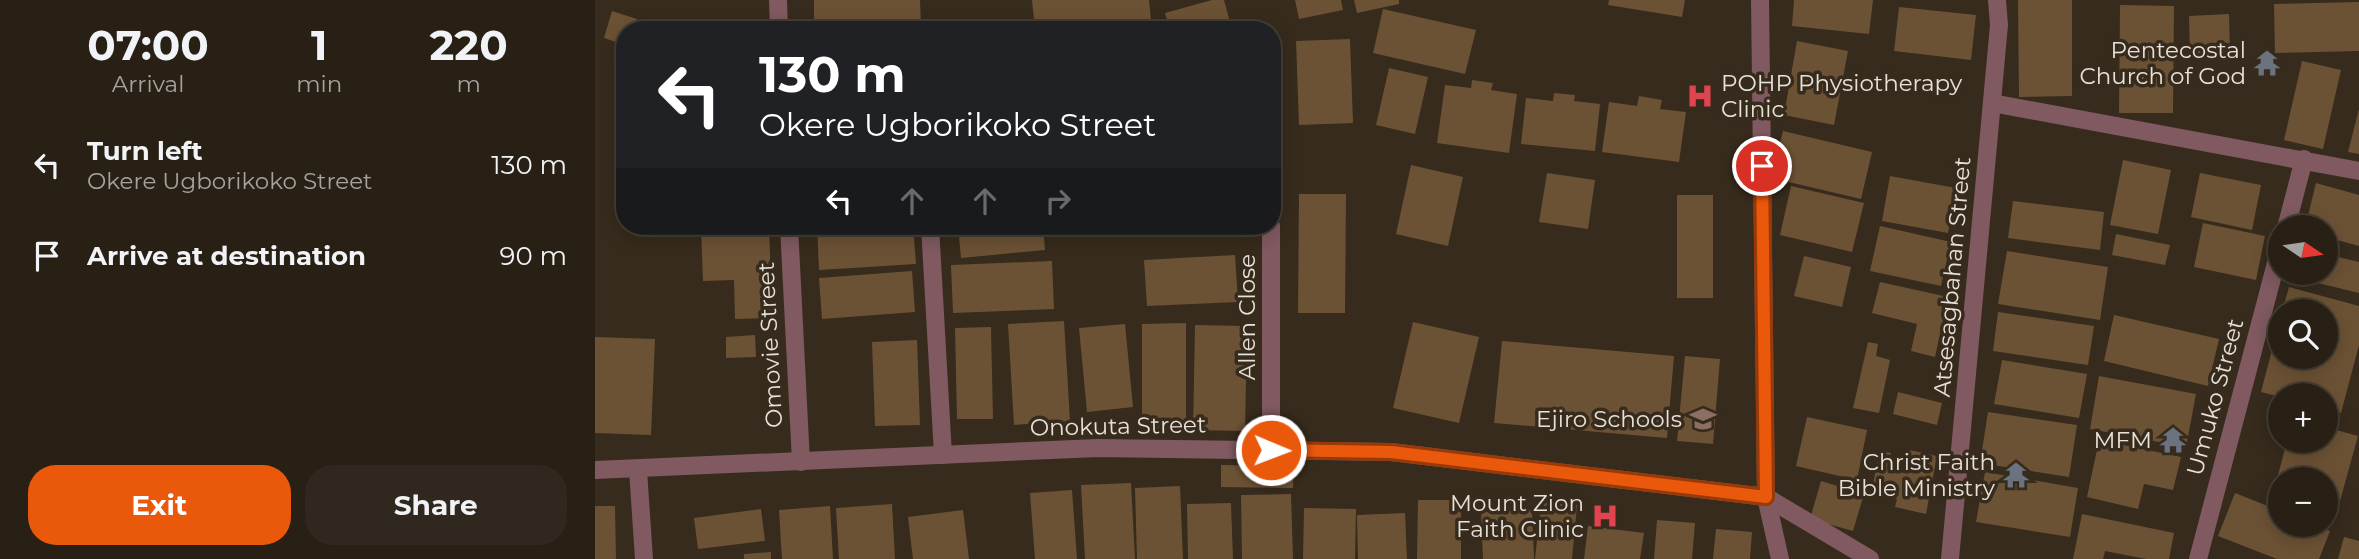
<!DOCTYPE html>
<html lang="en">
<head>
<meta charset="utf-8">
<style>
	:root { --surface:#282015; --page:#30281e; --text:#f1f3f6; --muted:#a5a3a0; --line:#443e34; --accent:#ea580c }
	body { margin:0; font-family:Montserrat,sans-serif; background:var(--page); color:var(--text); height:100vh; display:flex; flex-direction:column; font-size:26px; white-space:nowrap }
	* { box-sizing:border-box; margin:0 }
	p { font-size:23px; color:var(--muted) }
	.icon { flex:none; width:38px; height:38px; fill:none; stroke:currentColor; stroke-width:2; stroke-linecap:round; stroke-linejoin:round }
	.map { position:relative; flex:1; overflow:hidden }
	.sheet { display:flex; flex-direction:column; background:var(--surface); width:595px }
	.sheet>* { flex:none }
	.banner { position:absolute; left:21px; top:21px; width:665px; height:214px; border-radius:28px; box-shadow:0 4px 18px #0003,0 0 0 2px var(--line); background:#202124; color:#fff; overflow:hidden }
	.needle { width:46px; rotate:103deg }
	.fabs { position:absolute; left:1673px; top:215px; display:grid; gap:14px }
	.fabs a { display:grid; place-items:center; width:70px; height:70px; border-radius:50%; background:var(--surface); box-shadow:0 4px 18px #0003,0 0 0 2px var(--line); font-size:35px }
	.pin { position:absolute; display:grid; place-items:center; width:60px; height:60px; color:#fff; margin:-30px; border:4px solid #fff; border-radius:50%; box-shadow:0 2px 7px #0007 }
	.me { position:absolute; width:77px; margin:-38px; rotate:91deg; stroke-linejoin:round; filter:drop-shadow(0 0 5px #0008) }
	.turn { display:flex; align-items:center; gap:24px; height:147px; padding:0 28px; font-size:32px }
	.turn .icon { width:91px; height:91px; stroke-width:2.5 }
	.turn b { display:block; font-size:49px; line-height:60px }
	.lanes { display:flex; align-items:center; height:66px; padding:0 28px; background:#0003; justify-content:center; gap:35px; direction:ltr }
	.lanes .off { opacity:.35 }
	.eta { display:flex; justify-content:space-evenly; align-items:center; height:119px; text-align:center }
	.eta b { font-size:42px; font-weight:700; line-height:49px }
	.button { display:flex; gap:14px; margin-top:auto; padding:14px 28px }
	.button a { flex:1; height:80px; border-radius:28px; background:var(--accent); color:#fff; font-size:28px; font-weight:700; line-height:80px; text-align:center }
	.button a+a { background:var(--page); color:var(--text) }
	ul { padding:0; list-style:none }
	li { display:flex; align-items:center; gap:21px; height:91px; padding:0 28px }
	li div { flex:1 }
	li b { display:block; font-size:26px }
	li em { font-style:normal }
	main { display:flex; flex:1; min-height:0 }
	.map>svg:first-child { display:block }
	.building { fill:#6c5235 }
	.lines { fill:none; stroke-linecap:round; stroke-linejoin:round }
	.minor { stroke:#805961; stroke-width:18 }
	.tertiary { stroke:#805961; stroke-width:18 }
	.route-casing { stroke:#983908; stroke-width:18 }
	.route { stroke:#ea580c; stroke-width:12 }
	.labels { text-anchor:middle; stroke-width:7; stroke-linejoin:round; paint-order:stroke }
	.poi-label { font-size:23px; fill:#e8e1d7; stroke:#362b1c; text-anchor:end }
	.street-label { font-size:23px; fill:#e8e1d7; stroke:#362b1c }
</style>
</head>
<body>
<main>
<section class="sheet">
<div class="eta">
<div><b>07:00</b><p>Arrival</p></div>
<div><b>1</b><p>min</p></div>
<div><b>220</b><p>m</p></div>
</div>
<ul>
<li><svg class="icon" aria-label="left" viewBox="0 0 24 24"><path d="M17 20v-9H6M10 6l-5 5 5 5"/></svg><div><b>Turn left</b><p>Okere Ugborikoko Street</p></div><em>130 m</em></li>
<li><svg class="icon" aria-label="arrive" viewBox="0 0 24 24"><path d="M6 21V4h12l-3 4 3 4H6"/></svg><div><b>Arrive at destination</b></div><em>90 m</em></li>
</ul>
<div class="button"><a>Exit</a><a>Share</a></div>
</section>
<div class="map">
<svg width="1764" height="559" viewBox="0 0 1764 559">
	<rect width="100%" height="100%" fill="#362b1c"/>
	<g class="building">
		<polygon points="219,0 325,0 326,27 219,30"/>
		<polygon points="437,0 554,0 556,20 440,30"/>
		<polygon points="617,0 629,0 637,30 575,30 570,13"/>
		<polygon points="700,0 746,0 748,10 704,19"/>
		<polygon points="759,0 804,0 804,4 762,13"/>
		<polygon points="1014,0 1090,0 1087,17 1013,5"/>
		<polygon points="1199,0 1278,0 1274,34 1197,26"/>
		<polygon points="1423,0 1477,0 1477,96 1424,97"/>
		<polygon points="1764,2 1764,51 1680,53 1679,4"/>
		<polygon points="1525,5 1579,6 1578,113 1524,113"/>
		<polygon points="1304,7 1381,15 1376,60 1299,51"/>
		<polygon points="788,9 881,30 870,74 778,53"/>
		<polygon points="17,11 42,19 38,30 30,30 30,45 9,38"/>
		<polygon points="1634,14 1635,53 1595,54 1594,16"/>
		<rect x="342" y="19" width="92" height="11"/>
		<polygon points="567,21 569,30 537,30 537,29"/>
		<polygon points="131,25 132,30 89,30 89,28"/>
		<polygon points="755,39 758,123 704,125 701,41"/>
		<polygon points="1202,41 1253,51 1239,125 1189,115"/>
		<polygon points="1707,61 1746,70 1728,149 1689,140"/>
		<polygon points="794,68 833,77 820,134 781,125"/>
		<polygon points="877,80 898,83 896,90 922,94 914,153 842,143 850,85 876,88"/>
		<polygon points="959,93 980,95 979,101 1005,104 1000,151 926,144 931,98 958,101"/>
		<polygon points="1044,96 1067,100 1065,109 1091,112 1084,162 1007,152 1014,102 1042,106"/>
		<polygon points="1764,109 1764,154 1753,152"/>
		<polygon points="1188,131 1277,152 1266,199 1177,178"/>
		<polygon points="1528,160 1576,170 1563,234 1515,225"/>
		<polygon points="816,165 868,177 853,246 801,234"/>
		<polygon points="952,173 1000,180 993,229 944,222"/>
		<polygon points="1605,173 1666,185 1657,230 1596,217"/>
		<polygon points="1295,176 1361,188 1353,233 1287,221"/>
		<polygon points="1721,183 1764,195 1764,246 1731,237 1731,228 1710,228"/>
		<polygon points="1196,186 1269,203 1257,252 1185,235"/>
		<polygon points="704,194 751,194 750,313 703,313"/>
		<rect x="1082" y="195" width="36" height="103"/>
		<polygon points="1418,201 1509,212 1505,250 1413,238"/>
		<polygon points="1608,223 1670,236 1661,280 1599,267"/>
		<polygon points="174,226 177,318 140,319 139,280 108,281 106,227"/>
		<polygon points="222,226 318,226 321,264 224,270"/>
		<polygon points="363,226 448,226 450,250 366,258"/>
		<polygon points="1285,226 1356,242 1346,286 1275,271"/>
		<polygon points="1521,234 1575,245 1570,265 1517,255"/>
		<polygon points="1412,251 1513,267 1505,320 1403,304"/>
		<polygon points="1731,254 1764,262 1764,293 1690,275 1731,273"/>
		<polygon points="640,255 643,302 552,306 549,260"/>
		<polygon points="1209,256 1256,267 1247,307 1199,296"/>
		<polygon points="457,261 459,309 358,313 356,265"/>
		<polygon points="317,271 320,312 227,319 224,278"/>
		<polygon points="1285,282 1353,297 1340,357 1316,351 1322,324 1277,313"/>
		<polygon points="1694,287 1764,306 1764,345 1746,413 1731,409 1731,396 1685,397 1666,392 1684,323 1685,357 1731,357 1731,312 1687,312"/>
		<polygon points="1403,312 1499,326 1493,365 1398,351"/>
		<polygon points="1519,315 1624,339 1613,386 1509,361"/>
		<polygon points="469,321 475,421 419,425 413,324"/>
		<polygon points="818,322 884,337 864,423 798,408"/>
		<polygon points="591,323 591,429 547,429 547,324"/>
		<polygon points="530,324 538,407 492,412 484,328"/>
		<polygon points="600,325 652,326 650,431 598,430"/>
		<polygon points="396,327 398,419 362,419 360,328"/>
		<polygon points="160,335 161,357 131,358 131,337"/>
		<polygon points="0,337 60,339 56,435 0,433"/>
		<polygon points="322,340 325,425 280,426 277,342"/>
		<polygon points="907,341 1079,356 1072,438 899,423"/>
		<polygon points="1273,342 1283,344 1281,356 1295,360 1284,413 1258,408"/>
		<polygon points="1090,356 1125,359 1118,444 1082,441"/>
		<polygon points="1407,360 1492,374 1484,418 1399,404"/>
		<polygon points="1504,376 1601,394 1591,447 1495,429"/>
		<polygon points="1303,392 1347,403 1342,425 1298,414"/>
		<polygon points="1393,412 1482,425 1474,477 1385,463"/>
		<polygon points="1212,417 1272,430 1262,480 1201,466"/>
		<polygon points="1731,427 1763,436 1740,519 1731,517 1731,480 1685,480 1685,504 1676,502 1692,441 1731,441"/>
		<polygon points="1504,440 1586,457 1578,490 1549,484 1543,509 1492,497"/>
		<polygon points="1314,450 1342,456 1331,514 1300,507 1302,499 1276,493 1285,451 1296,453 1292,469 1309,473"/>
		<polygon points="626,465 699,466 698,488 626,487"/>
		<polygon points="1390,472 1483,488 1475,537 1381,522"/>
		<polygon points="1226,481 1269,494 1258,531 1215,519"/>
		<polygon points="536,483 540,559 490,559 486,485"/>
		<polygon points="585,486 588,559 542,559 540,488"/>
		<polygon points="477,490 482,559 440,559 435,493"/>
		<polygon points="1640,493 1685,511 1685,525 1719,525 1735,531 1724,559 1682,559 1623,536"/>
		<polygon points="696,494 698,559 647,559 646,495"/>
		<polygon points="823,500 866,500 866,559 822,559"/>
		<polygon points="946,502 982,505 977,559 940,559"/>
		<polygon points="636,503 638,559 593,559 592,504"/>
		<polygon points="297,504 300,559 244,559 241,508"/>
		<polygon points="0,506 20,506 21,559 0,559"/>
		<polygon points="235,506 238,559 187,559 184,510"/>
		<polygon points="709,508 761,509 760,559 708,559"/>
		<polygon points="166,509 170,541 103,549 99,518"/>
		<polygon points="368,510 374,559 318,559 313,517"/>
		<polygon points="937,510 939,559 888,559 886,512"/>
		<polygon points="810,513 812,559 763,559 762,515"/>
		<polygon points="1487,514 1579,533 1574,559 1551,559 1510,551 1508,559 1478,559"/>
		<polygon points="1062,520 1100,523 1097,559 1059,559"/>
		<polygon points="993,526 1049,533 1045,559 989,559"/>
		<polygon points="1121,529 1157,532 1155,559 1118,559"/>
		<polygon points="1749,537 1764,541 1764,559 1743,559"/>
		<polygon points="176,552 176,559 149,559 149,554"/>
	</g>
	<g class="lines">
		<g class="minor">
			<polyline points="183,0 184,30"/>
			<polyline points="1397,103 1764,171"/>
			<polyline points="194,226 206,462"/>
			<polyline points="335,226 348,455"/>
			<polyline points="1691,228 1709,159"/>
			<polyline points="676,450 676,226"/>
			<polyline points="0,470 503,448 796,452 1171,497 1275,559"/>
			<polyline points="43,470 49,559"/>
			<polyline points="1355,559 1404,25 1402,0"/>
			<polyline points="1603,559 1685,248"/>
		</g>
		<polyline class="tertiary" points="1165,0 1171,497 1185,559"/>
	</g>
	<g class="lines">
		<g class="route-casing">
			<polyline id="route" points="676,450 796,452 1171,497 1167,166"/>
		</g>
		<use href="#route" class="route"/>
	</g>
	<defs>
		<g id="temple-bare" transform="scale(2.1)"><path d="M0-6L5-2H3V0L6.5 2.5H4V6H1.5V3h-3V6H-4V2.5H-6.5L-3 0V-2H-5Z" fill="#6b7280" stroke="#362b1c" stroke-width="2.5" paint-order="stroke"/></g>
		<g id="hospital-bare" transform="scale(2.1)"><path d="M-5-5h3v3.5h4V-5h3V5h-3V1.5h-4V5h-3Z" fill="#e0444e" stroke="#362b1c" stroke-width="2.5" paint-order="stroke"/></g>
		<g id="school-bare" transform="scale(2.1)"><path d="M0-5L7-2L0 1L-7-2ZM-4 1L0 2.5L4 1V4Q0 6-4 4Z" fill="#8d6e63" stroke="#362b1c" stroke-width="2.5" paint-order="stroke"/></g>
	</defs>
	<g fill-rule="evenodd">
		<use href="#temple-bare" x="1672" y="63"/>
		<use href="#hospital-bare" x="1105" y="96"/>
		<use href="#school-bare" x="1108" y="419"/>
		<use href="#temple-bare" x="1578" y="440"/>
		<use href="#temple-bare" x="1421" y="475"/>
		<use href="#hospital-bare" x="1010" y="516"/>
	</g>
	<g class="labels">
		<g class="poi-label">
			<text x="1651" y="58">Pentecostal<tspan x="1651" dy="26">Church of God</tspan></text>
			<text x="1126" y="91" text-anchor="start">POHP Physiotherapy<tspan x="1126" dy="26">Clinic</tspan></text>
			<text x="1087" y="427">Ejiro Schools</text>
			<text x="1557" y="448">MFM</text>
			<text x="1400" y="470">Christ Faith<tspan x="1400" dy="26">Bible Ministry</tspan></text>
			<text x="989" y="511">Mount Zion<tspan x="989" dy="26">Faith Clinic</tspan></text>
		</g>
		<g class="street-label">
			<text transform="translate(1357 277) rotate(-85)" y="8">Atsesagbahan Street</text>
			<text transform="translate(652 317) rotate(-90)" y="8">Allen Close</text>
			<text transform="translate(175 345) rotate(-93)" y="8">Omovie Street</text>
			<text transform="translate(1620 397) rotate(-75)" y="8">Umuko Street</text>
			<text transform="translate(523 426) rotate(-1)" y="8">Onokuta Street</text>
		</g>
	</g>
</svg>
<div class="fabs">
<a><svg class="needle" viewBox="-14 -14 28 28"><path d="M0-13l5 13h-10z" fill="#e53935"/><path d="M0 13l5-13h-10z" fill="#a5a3a0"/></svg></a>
<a><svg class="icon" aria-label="search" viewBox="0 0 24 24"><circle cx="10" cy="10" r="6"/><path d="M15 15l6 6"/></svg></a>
<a>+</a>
<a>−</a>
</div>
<div class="pin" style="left:1167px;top:166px;background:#d93025"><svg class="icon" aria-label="arrive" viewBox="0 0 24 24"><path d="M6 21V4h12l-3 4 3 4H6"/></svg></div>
<svg class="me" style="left:676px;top:450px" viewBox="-20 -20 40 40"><circle r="17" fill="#ea580c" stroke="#fff" stroke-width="3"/><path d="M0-11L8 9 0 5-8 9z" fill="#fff"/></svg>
<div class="banner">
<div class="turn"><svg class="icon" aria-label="left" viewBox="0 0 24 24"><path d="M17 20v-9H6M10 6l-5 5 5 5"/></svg><div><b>130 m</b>Okere Ugborikoko Street</div></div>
<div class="lanes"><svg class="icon" aria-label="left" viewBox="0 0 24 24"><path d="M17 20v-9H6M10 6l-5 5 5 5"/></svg><svg class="icon off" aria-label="ahead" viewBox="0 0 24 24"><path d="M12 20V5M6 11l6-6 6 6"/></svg><svg class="icon off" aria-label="ahead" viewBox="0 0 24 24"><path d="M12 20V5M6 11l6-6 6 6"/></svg><svg class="icon off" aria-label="right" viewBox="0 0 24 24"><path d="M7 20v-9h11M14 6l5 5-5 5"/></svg></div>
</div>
</div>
</main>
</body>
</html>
